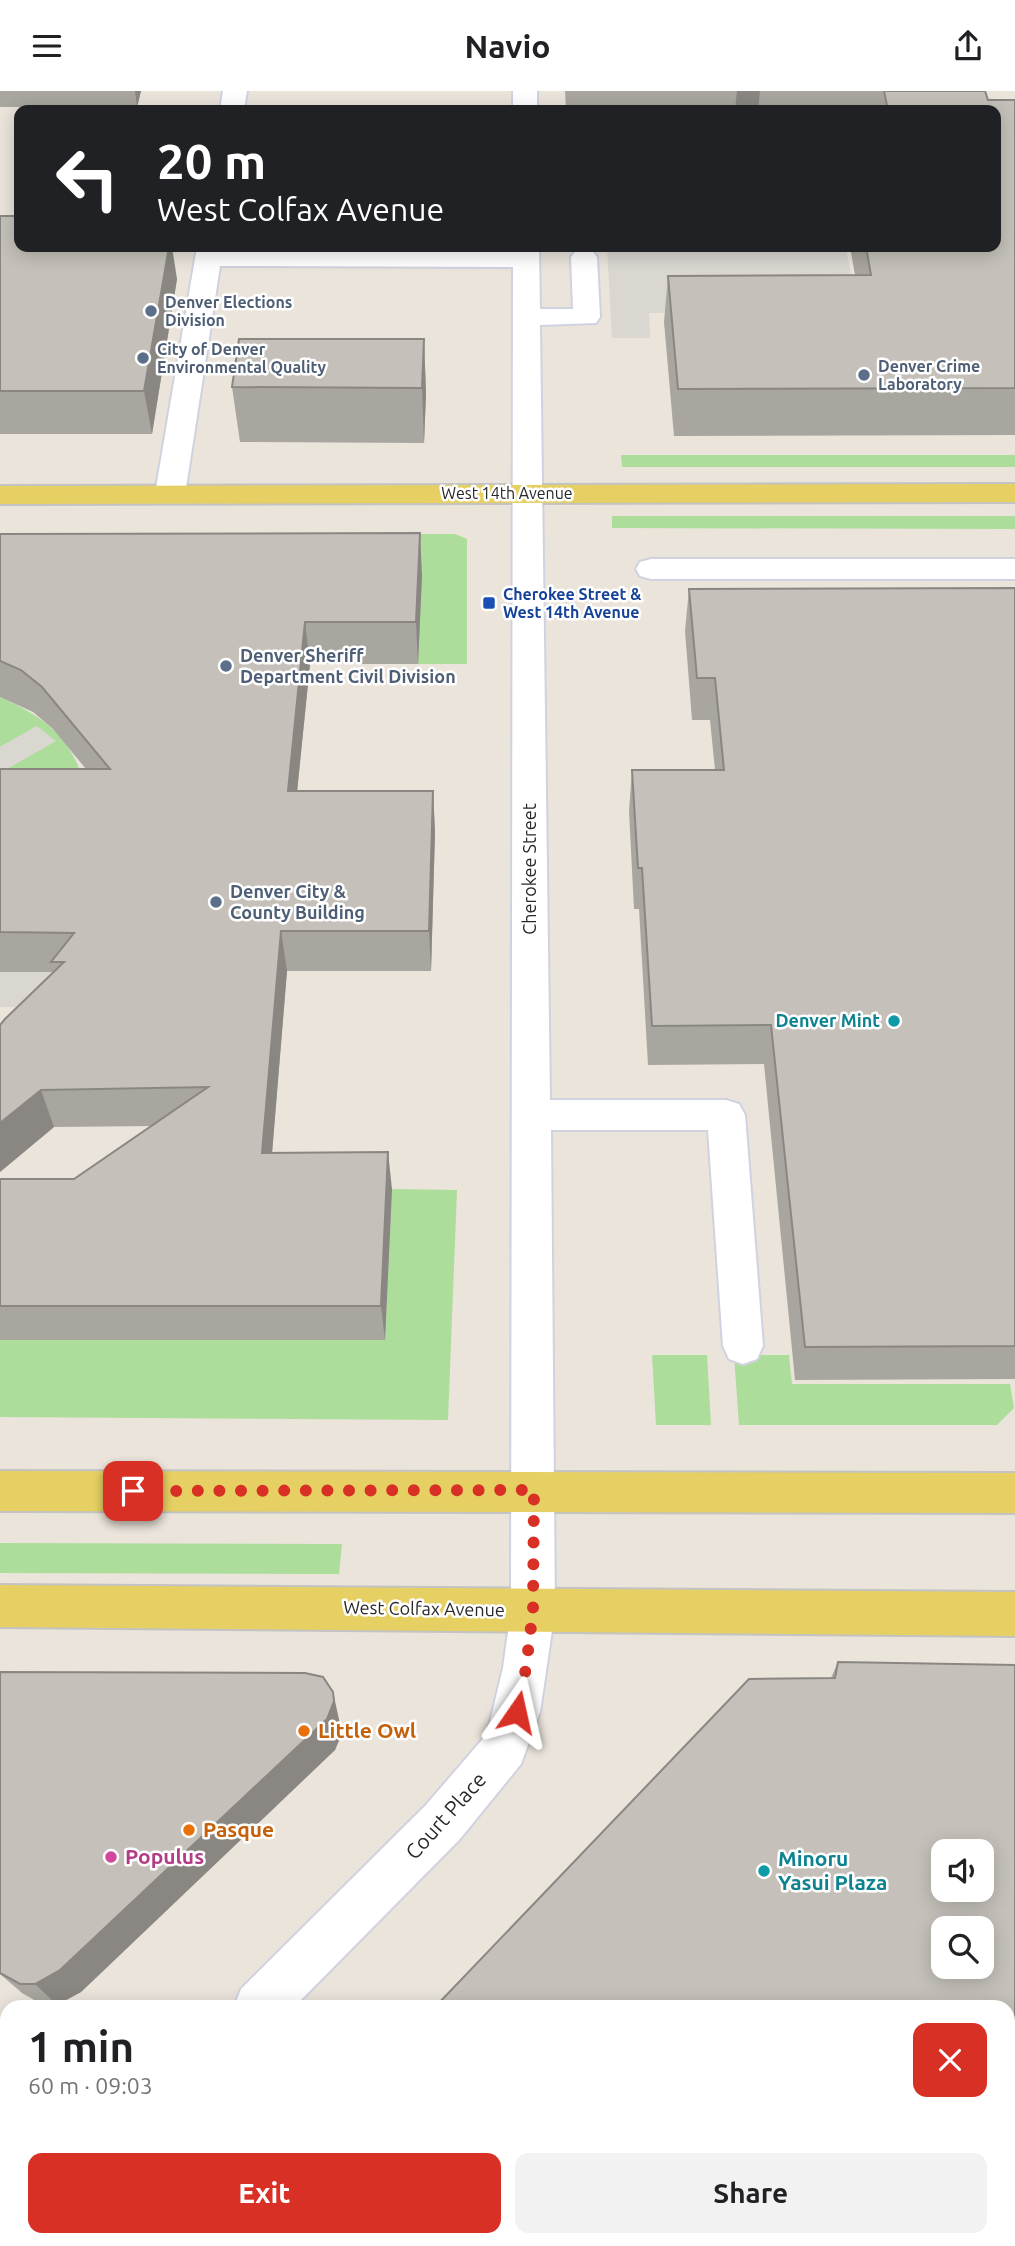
<!DOCTYPE html>
<html lang="en">
<head>
<meta charset="utf-8">
<style>
	:root { --surface:#fff; --page:#f2f2f2; --text:#202124; --muted:#757577; --accent:#d93025 }
	body { margin:0; font-family:Ubuntu,sans-serif; background:var(--page); color:var(--text); height:100vh; display:flex; flex-direction:column; font-size:26px; white-space:nowrap }
	* { box-sizing:border-box; margin:0 }
	p { font-size:23px; color:var(--muted) }
	.icon { flex:none; width:38px; height:38px; fill:none; stroke:currentColor; stroke-width:2; stroke-linecap:round; stroke-linejoin:round }
	.map { position:relative; flex:1; overflow:hidden }
	.panel { position:absolute; left:0px; top:1909px; width:1015px; height:247px; display:flex; flex-direction:column; background:var(--surface); border-radius:21px 21px 0 0; box-shadow:0 4px 18px #0003 }
	.panel>* { flex:none }
	.guide { position:absolute; left:14px; top:14px; width:987px; height:147px; border-radius:14px; box-shadow:0 4px 18px #0003; background:#202124; color:#fff; overflow:hidden }
	.controls { position:absolute; left:931px; top:1748px; display:grid; gap:14px }
	.controls a { display:grid; place-items:center; width:63px; height:63px; border-radius:14px; background:var(--surface); box-shadow:0 4px 18px #0003; font-size:35px }
	.pin { position:absolute; display:grid; place-items:center; width:60px; height:60px; color:#fff; margin:-30px; border-radius:14px; box-shadow:0 4px 10px #0006 }
	.me { position:absolute; width:77px; margin:-38px; rotate:11deg; stroke-linejoin:round; filter:drop-shadow(0 0 5px #0008) }
	.turn { display:flex; align-items:center; gap:24px; height:147px; padding:0 28px; font-size:32px }
	.turn .icon { width:91px; height:91px; stroke-width:2.5 }
	.turn b { display:block; font-size:49px; line-height:60px }
	.round { display:grid; place-items:center; flex:none; width:74px; height:74px; border-radius:14px; background:var(--page) }
	.headline { display:flex; align-items:center; justify-content:space-between; height:119px; padding:0 28px }
	h1 { font-size:42px; font-weight:700; line-height:52px }
	.button { display:flex; gap:14px; margin-top:auto; padding:14px 28px }
	.button a { flex:1; height:80px; border-radius:14px; background:var(--accent); color:#fff; font-size:28px; font-weight:700; line-height:80px; text-align:center }
	.button a+a { background:var(--page); color:var(--text) }
	header { display:flex; justify-content:space-between; align-items:center; height:91px; padding:0 28px; background:var(--surface); font-size:32px; font-weight:700 }
	.map>svg:first-child { display:block }
	.green { fill:#addd9a }
	.plaza { fill:#dad7d1 }
	.lines { fill:none; stroke-linecap:round; stroke-linejoin:round }
	.minor-casing { stroke:#d0d2e0; stroke-width:4 }
	.major-casing { stroke:#c3c3c3; stroke-width:4 }
	.minor { fill:#fff; fill-rule:evenodd }
	.major { fill:#e6d063; fill-rule:evenodd }
	.wall { fill:#a9a6a0 }
	.shaded-wall { fill:#8a8782 }
	.building { fill:#c5c1ba; stroke:#8a8782; stroke-width:2; fill-rule:evenodd }
	.route { stroke:#d93025; stroke-width:12; stroke-dasharray:0 21.6 }
	.service-dot { fill:#5c6f8a; stroke:#fff; stroke-width:2.5 }
	.transit-dot { fill:#1a4fb4; stroke:#fff; stroke-width:2.5 }
	.culture-dot { fill:#0f9aa8; stroke:#fff; stroke-width:2.5 }
	.food-dot { fill:#e8710a; stroke:#fff; stroke-width:2.5 }
	.hotel-dot { fill:#d1479c; stroke:#fff; stroke-width:2.5 }
	.labels { text-anchor:middle; stroke-width:5; stroke-linejoin:round; paint-order:stroke }
	.far-service-label { font-size:16px; font-weight:bold; fill:#4e5e75; stroke:#fff; text-anchor:start }
	.far-street-label { font-size:16px; fill:#282828; stroke:#fff }
	.far-transit-label { font-size:16px; font-weight:bold; fill:#164399; stroke:#fff; text-anchor:start }
	.service-label { font-size:18px; font-weight:bold; fill:#4e5e75; stroke:#fff; text-anchor:start }
	.street-label { font-size:18px; fill:#282828; stroke:#fff }
	.culture-label { font-size:18px; font-weight:bold; fill:#0d838f; stroke:#fff; text-anchor:end }
	.near-food-label { font-size:21px; font-weight:bold; fill:#c56008; stroke:#fff; text-anchor:start }
	.near-street-label { font-size:21px; fill:#282828; stroke:#fff }
	.near-hotel-label { font-size:21px; font-weight:bold; fill:#b23c85; stroke:#fff; text-anchor:start }
	.near-culture-label { font-size:21px; font-weight:bold; fill:#0d838f; stroke:#fff; text-anchor:start }
</style>
</head>
<body>
<header><svg class="icon" aria-label="menu" viewBox="0 0 24 24"><path d="M4 6h16M4 12h16M4 18h16"/></svg>Navio<svg class="icon" aria-label="share" viewBox="0 0 24 24"><path d="M12 15V3M7 8l5-5 5 5M5 13v7h14v-7"/></svg></header>
<div class="map">
<svg width="1015" height="2155" viewBox="0 0 1015 2155">
	<rect width="100%" height="100%" fill="#eae4db"/>
	<g class="green">
		<polygon points="621,364 1015,364 1015,376 622,376"/>
		<polygon points="612,425 1015,425 1015,438 612,437"/>
		<polygon points="193,443 455,443 467,448 467,573 418,573"/>
		<path d="M 0,606 C 58,633 75,652 91,715 L 0,682 L 37,635 L 0,656 Z"/>
		<polygon points="392,1098 457,1099 448,1329 0,1326 0,1249 385,1249"/>
		<polygon points="652,1264 707,1264 711,1334 656,1334"/>
		<polygon points="734,1264 789,1264 792,1293 1010,1293 1014,1317 997,1334 739,1334"/>
		<polygon points="0,1452 342,1453 339,1483 0,1482"/>
	</g>
	<g class="plaza">
		<polygon points="607,156 846,156 858,221 649,222 650,247 612,247"/>
		<polygon points="37,635 56,650 0,682 0,656"/>
		<polygon points="0,707 65,881 53,916 0,916"/>
	</g>
	<g class="lines">
		<g class="minor-casing">
			<g id="minor">
				<polygon points="223,0 247,0 244,19 220,19"/>
				<rect x="513" y="0" width="24" height="19"/>
				<polygon points="197,156 223,156 222,159 513,160 513,156 539,156 540,218 573,218 571,166 575,161 584,158 593,161 597,166 600,226 596,232 540,234 550,1009 726,1009 739,1013 745,1024 763,1255 757,1268 743,1273 729,1268 723,1255 708,1039 551,1039 555,1519 540,1621 521,1673 460,1748 294,1916 234,1916 241,1898 426,1714 487,1643 503,1577 511,1519 513,176 220,175 185,403 180,409 170,412 160,409 155,403"/>
				<polygon points="651,468 1015,468 1015,488 651,488 640,485 636,478 640,471"/>
				<polygon points="1015,1955 1015,2013 1008,2016 1008,1958"/>
				<polygon points="856,2149 912,2149 909,2155 853,2155"/>
			</g>
		</g>
		<g class="major-casing">
			<g id="major">
				<polygon points="1015,393 1015,411 0,413 0,395"/>
				<polygon points="0,1380 1015,1382 1015,1422 0,1420"/>
				<polygon points="0,1494 1015,1501 1015,1545 0,1536"/>
				<polygon points="0,2115 7,2118 7,2149 35,2149 38,2155 0,2155"/>
			</g>
		</g>
		<use href="#minor" class="minor"/>
		<use href="#major" class="major"/>
	</g>
	<g class="wall">
		<polygon points="0,0 141,0 137,16 0,16"/>
		<polygon points="565,0 985,0 988,9 1015,9 1015,344 674,345 664,231 668,185 855,184 850,156 996,156 996,19 566,19"/>
		<polygon points="0,125 19,156 177,188 152,343 0,343"/>
		<polygon points="424,248 426,303 424,352 240,351 232,296"/>
		<polygon points="0,443 422,484 418,573 310,573 297,700 433,700 435,741 431,880 287,880 272,1062 392,1098 385,1249 0,1249 0,1088 74,1088 152,1035 54,1036 0,1081 53,881 0,881 0,678 86,678 53,638 33,621 0,606"/>
		<polygon points="1015,497 1015,1288 795,1289 764,973 648,974 639,818 634,818 629,720 632,679 715,679 710,629 692,629 685,540 689,498"/>
		<polygon points="838,1571 1015,1574 831,1587"/>
		<polygon points="0,1581 341,1634 342,1642 335,1659 81,1901 57,1914 43,1914 22,1902 0,1883"/>
		<polygon points="570,2149 862,2149 857,2155 575,2155"/>
		<polygon points="964,2149 1008,2149 1015,2155 970,2155"/>
	</g>
	<g class="shaded-wall">
		<polygon points="135,0 141,0 137,16"/>
		<polygon points="737,0 760,0 758,19 735,19"/>
		<polygon points="169,156 172,156 177,188 152,343 144,300"/>
		<polygon points="424,248 426,303 424,352 422,297"/>
		<polygon points="420,442 422,484 418,573 416,531"/>
		<polygon points="305,531 310,573 293,741 288,700"/>
		<polygon points="433,700 435,741 431,880 429,840"/>
		<polygon points="281,840 287,880 269,1099 262,1062"/>
		<polygon points="41,999 54,1036 0,1081 0,1032"/>
		<polygon points="388,1061 392,1098 385,1249 381,1215"/>
		<polygon points="333,1601 342,1642 335,1659 81,1901 57,1914 35,1893"/>
	</g>
	<g class="building">
		<polygon points="884,0 985,0 988,9 1015,9 1015,297 678,298 668,185 871,184 866,156 996,156 996,19 888,19"/>
		<polygon points="252,16 475,17 475,19 252,19"/>
		<polygon points="0,125 19,125 19,156 169,156 144,300 0,300"/>
		<polygon points="239,248 424,248 422,297 232,296"/>
		<polygon points="420,442 416,531 305,531 288,700 433,700 429,840 281,840 262,1062 388,1061 381,1215 0,1215 0,1088 74,1088 208,996 41,999 0,1032 0,934 5,928 64,871 51,871 74,842 0,841 0,678 110,678 42,596 21,579 0,570 0,443"/>
		<polygon points="1015,497 1015,1255 805,1256 771,934 652,935 642,777 638,777 632,679 724,679 715,587 697,587 689,498"/>
		<path d="M 838,1571 L 1015,1574 L 1015,1953 L 1008,1962 L 1008,1916 L 435,1916 L 749,1588 L 835,1587 ZM 943,1760 L 982,1760 L 982,1799 L 943,1799 ZM 943,1838 L 982,1838 L 982,1876 L 943,1876 Z"/>
		<polygon points="0,1581 305,1582 323,1586 333,1601 334,1610 327,1628 60,1879 35,1893 20,1893 0,1882"/>
		<polygon points="1008,2081 1015,2088 1015,2155 999,2155 993,2149 1008,2149"/>
		<polygon points="580,2149 862,2149 857,2155 585,2155"/>
	</g>
	<g class="lines">
		<polyline class="route" points="133,1400 534,1399 533,1519 526,1577 517,1621"/>
	</g>
	<g class="service-dot">
		<circle cx="151" cy="220" r="7"/>
		<circle cx="143" cy="267" r="7"/>
		<circle cx="864" cy="284" r="7"/>
		<circle cx="226" cy="575" r="7"/>
		<circle cx="216" cy="811" r="7"/>
	</g>
	<rect class="transit-dot" x="482" y="505" width="14" height="14" rx="3.5"/>
	<g class="culture-dot">
		<circle cx="894" cy="930" r="7"/>
		<circle cx="764" cy="1780" r="7"/>
	</g>
	<g class="food-dot">
		<circle cx="304" cy="1640" r="7"/>
		<circle cx="189" cy="1739" r="7"/>
	</g>
	<circle class="hotel-dot" cx="111" cy="1766" r="7"/>
	<g class="labels">
		<g class="far-service-label">
			<text x="165" y="217">Denver Elections<tspan x="165" dy="18">Division</tspan></text>
			<text x="157" y="264">City of Denver<tspan x="157" dy="18">Environmental Quality</tspan></text>
			<text x="878" y="281">Denver Crime<tspan x="878" dy="18">Laboratory</tspan></text>
		</g>
		<g class="far-street-label">
			<text x="507" y="408">West 14th Avenue</text>
		</g>
		<g class="far-transit-label">
			<text x="503" y="509">Cherokee Street &amp;<tspan x="503" dy="18">West 14th Avenue</tspan></text>
		</g>
		<g class="service-label">
			<text x="240" y="571">Denver Sheriff<tspan x="240" dy="21">Department Civil Division</tspan></text>
			<text x="230" y="807">Denver City &amp;<tspan x="230" dy="21">County Building</tspan></text>
		</g>
		<g class="street-label">
			<text transform="translate(530 778) rotate(-90)" y="6">Cherokee Street</text>
			<text transform="translate(424 1518) rotate(1)" y="6">West Colfax Avenue</text>
		</g>
		<g class="culture-label">
			<text x="880" y="936">Denver Mint</text>
		</g>
		<g class="near-food-label">
			<text x="318" y="1647">Little Owl</text>
			<text x="203" y="1746">Pasque</text>
		</g>
		<g class="near-street-label">
			<text transform="translate(446 1725) rotate(-48)" y="7">Court Place</text>
		</g>
		<g class="near-hotel-label">
			<text x="125" y="1773">Populus</text>
		</g>
		<g class="near-culture-label">
			<text x="778" y="1775">Minoru<tspan x="778" dy="24">Yasui Plaza</tspan></text>
		</g>
	</g>
</svg>
<div class="controls">
<a><svg class="icon" aria-label="sound" viewBox="0 0 24 24"><path d="M4 9h4l5-4v14l-5-4H4zM17 9q2 3 0 6"/></svg></a>
<a><svg class="icon" aria-label="search" viewBox="0 0 24 24"><circle cx="10" cy="10" r="6"/><path d="M15 15l6 6"/></svg></a>
</div>
<div class="pin" style="left:133px;top:1400px;background:#d93025"><svg class="icon" aria-label="arrive" viewBox="0 0 24 24"><path d="M6 21V4h12l-3 4 3 4H6"/></svg></div>
<svg class="me" style="left:517px;top:1621px" viewBox="-20 -20 40 40"><path d="M0-17L14 15 0 8-14 15z" fill="#d93025" stroke="#fff" stroke-width="4"/></svg>
<div class="guide">
<div class="turn"><svg class="icon" aria-label="left" viewBox="0 0 24 24"><path d="M17 20v-9H6M10 6l-5 5 5 5"/></svg><div><b>20 m</b>West Colfax Avenue</div></div>
</div>
<section class="panel">
<div class="headline"><div><h1>1 min</h1><p>60 m · 09:03</p></div><a class="round" style="background:#d93025;color:#fff"><svg class="icon" aria-label="close" viewBox="0 0 24 24"><path d="M6 6l12 12M18 6L6 18"/></svg></a></div>
<div class="button"><a>Exit</a><a>Share</a></div>
</section>
</div>
</body>
</html>
